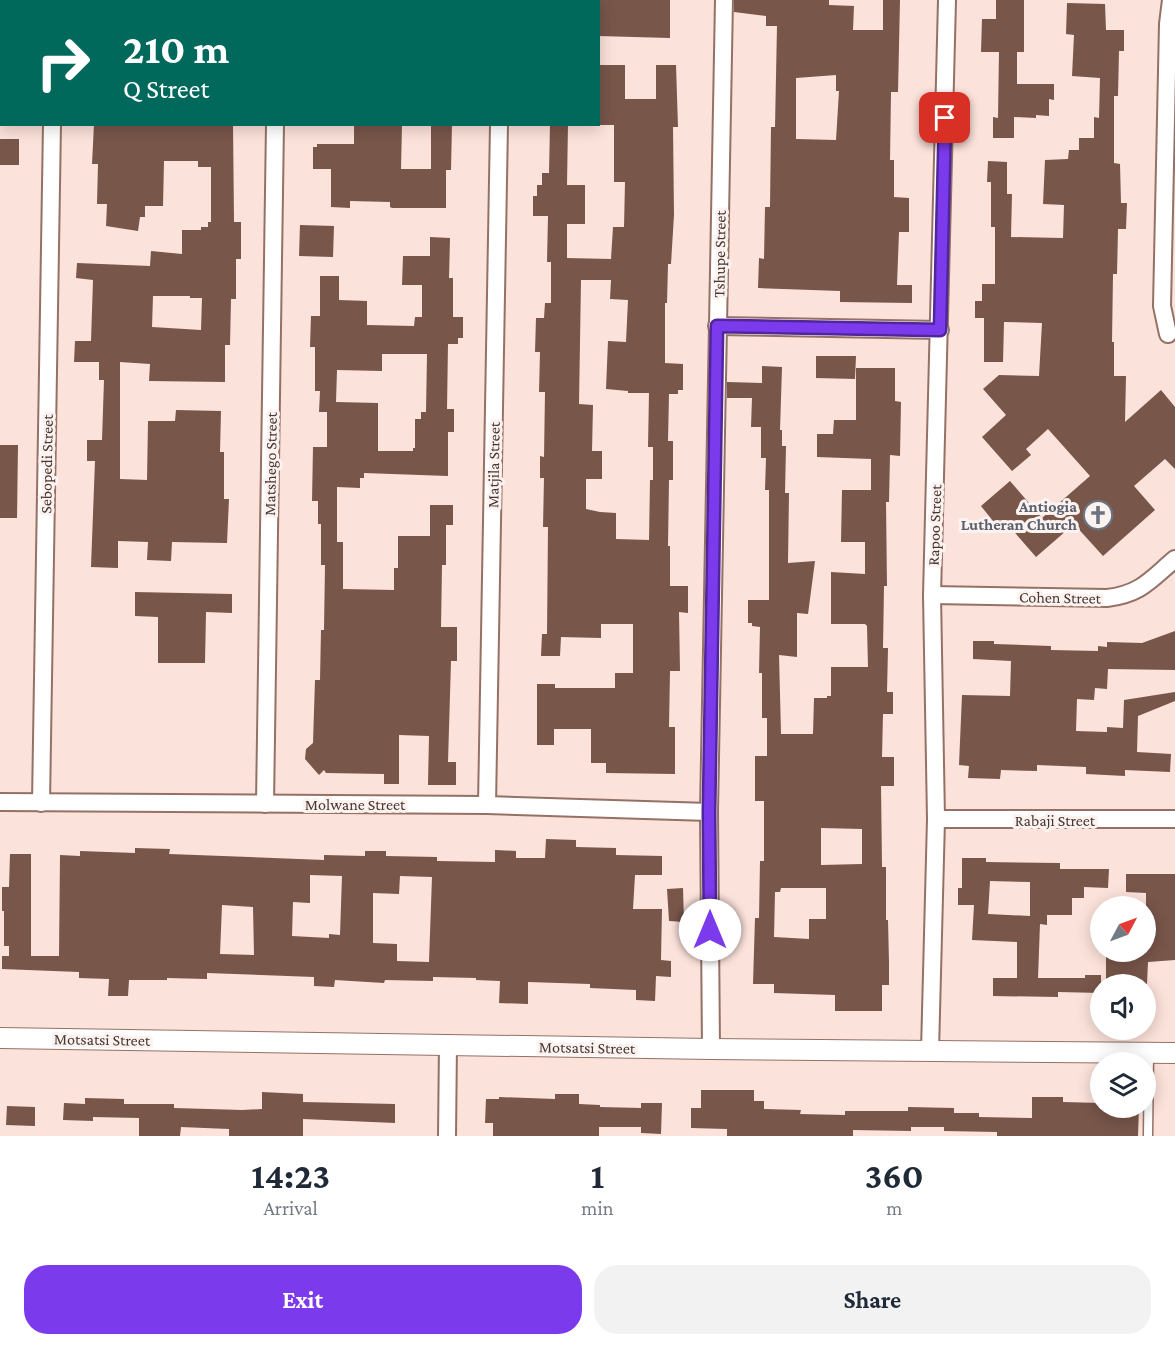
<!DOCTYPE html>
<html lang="en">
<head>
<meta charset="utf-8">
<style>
	:root { --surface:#fff; --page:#f2f2f3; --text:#1f2937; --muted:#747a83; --accent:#7c3aed }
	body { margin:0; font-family:"Crimson Pro",serif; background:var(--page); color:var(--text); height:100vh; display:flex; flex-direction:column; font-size:22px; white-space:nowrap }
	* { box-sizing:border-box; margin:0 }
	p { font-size:20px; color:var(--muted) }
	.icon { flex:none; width:33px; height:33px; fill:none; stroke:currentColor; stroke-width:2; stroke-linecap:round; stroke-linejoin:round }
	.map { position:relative; height:1136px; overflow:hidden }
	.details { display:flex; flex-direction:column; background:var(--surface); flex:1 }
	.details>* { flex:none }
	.top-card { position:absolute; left:0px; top:0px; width:600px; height:126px; box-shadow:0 3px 15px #0003; background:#00695c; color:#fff; overflow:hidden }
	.needle { width:39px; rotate:49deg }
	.buttons { position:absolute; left:1090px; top:896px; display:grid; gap:12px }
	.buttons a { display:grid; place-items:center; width:66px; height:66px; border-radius:50%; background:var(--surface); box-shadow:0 3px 15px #0003; font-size:30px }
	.pin { position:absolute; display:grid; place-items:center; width:51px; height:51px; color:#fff; margin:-26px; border-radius:12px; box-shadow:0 3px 9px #0006 }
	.me { position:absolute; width:66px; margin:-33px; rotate:0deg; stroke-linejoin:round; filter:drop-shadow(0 0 4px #0008) }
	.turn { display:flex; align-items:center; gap:21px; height:126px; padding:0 24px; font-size:27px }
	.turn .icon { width:78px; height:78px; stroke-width:2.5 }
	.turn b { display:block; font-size:42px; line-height:51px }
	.eta { display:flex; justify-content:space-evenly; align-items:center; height:102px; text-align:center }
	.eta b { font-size:36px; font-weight:700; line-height:42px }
	.cta { display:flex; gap:12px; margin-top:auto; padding:12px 24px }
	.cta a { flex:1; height:69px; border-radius:24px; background:var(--accent); color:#fff; font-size:24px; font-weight:700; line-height:69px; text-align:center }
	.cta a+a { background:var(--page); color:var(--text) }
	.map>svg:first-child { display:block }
	.building { fill:#78564a; fill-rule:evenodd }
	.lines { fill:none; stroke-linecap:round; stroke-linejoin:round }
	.service-casing { stroke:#957165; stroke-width:11 }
	.minor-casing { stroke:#957165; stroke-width:20 }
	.tertiary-casing { stroke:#957165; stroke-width:22 }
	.service { stroke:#fff; stroke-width:8 }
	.minor { stroke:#fff; stroke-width:16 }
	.tertiary { stroke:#fff; stroke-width:20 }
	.route-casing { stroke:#51269a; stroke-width:15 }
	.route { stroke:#7c3aed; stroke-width:10 }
	.labels { text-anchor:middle; stroke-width:6; stroke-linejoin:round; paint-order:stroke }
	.street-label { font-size:16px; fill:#473731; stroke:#fcf3f1 }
	.worship-label { font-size:16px; font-weight:bold; fill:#5b616d; stroke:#fcf3f1; text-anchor:end }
</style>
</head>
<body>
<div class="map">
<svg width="1175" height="1136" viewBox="0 0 1175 1136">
	<rect width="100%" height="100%" fill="#fbe2da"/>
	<g class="building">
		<polygon points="598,0 670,0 670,38 598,36"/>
		<path d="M 734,0 L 829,0 L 829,5 L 854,6 L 853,30 L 883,30 L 883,0 L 900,0 L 898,92 L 891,92 L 890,160 L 894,160 L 894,197 L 909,198 L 909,232 L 899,232 L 897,285 L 912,285 L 912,303 L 840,302 L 840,291 L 758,288 L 759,258 L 764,259 L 765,207 L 770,207 L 771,127 L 775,127 L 777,26 L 766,26 L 766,16 L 734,12 ZM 836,75 L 836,91 L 839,91 L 836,140 L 796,139 L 796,78 Z"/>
		<polygon points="996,0 1024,0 1024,52 1017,52 1017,84 1054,84 1054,100 1049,99 1049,116 1036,115 1036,118 1014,117 1014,138 993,138 993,117 998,118 999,52 981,52 982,19 996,19"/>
		<polygon points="1067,3 1105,4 1106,30 1124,30 1124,51 1119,51 1118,96 1114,96 1114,163 1120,164 1121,203 1127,203 1126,229 1118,229 1117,274 1113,274 1112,342 1114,342 1114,376 1126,376 1125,422 1161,390 1175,407 1175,469 1165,459 1134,486 1155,510 1103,556 1074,524 1036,557 1004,520 997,526 981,506 1010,481 1042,518 1090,476 1048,429 1026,449 1031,455 1012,471 982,437 1006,415 983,389 999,375 1039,376 1042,323 1004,322 1003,362 984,362 984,318 975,318 975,301 982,301 982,284 995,284 995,227 991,227 991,182 987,182 988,161 1007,162 1007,194 1012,194 1011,237 1063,238 1064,205 1043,204 1045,160 1068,159 1069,150 1079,150 1079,138 1094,138 1094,117 1099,118 1100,78 1072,76 1074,35 1066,34"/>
		<path d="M 599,65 L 625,65 L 625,99 L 656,99 L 656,65 L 676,65 L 678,127 L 673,127 L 674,215 L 671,264 L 668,264 L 667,303 L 665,303 L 665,363 L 683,364 L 683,390 L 678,390 L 678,394 L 669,394 L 668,441 L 673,441 L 673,480 L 669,480 L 668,546 L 670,546 L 670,586 L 688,586 L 688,613 L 679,612 L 680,671 L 670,671 L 669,727 L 675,727 L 675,774 L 606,773 L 606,763 L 591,763 L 591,729 L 554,729 L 554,745 L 537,745 L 537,684 L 555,684 L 555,688 L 615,688 L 615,673 L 633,673 L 633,624 L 601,624 L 601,638 L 561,637 L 560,656 L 541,656 L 542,634 L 547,634 L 548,527 L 543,527 L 544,478 L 540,478 L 540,456 L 544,457 L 545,392 L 539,392 L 540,352 L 535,352 L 536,318 L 544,318 L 545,303 L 551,303 L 551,262 L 547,262 L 548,216 L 533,216 L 533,196 L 537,196 L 537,185 L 542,185 L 542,173 L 549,173 L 550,124 L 568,124 L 567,185 L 585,185 L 585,224 L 567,224 L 567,258 L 611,259 L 613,227 L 624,227 L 625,182 L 614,182 L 614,125 L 598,125 ZM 581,280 L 611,280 L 610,299 L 628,300 L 626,342 L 608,341 L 606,389 L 628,391 L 628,393 L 649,393 L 648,447 L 653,447 L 653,480 L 650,480 L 649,540 L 616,539 L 616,513 L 600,512 L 586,509 L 586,479 L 602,479 L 602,451 L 592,451 L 593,405 L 579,404 Z"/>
		<path d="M 94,124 L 233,124 L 234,222 L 241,222 L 241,259 L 236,259 L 236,299 L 231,299 L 230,345 L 225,345 L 225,382 L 149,381 L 150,364 L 120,362 L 120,479 L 147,480 L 148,421 L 175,421 L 176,410 L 221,411 L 220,452 L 224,452 L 224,499 L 229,499 L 227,543 L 172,542 L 171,561 L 147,560 L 148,542 L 118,541 L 118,568 L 91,567 L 95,461 L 87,461 L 87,440 L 102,440 L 104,380 L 99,380 L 99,362 L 74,362 L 75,341 L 91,341 L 93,280 L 76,278 L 77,263 L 150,266 L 151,251 L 182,254 L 182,230 L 201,230 L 201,227 L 208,227 L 208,222 L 211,222 L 211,167 L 198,167 L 198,161 L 164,161 L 163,206 L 145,206 L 145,217 L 140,217 L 138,231 L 106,226 L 107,204 L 97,204 L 98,164 L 92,164 ZM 153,296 L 190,296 L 190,298 L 202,298 L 201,330 L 152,327 Z"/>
		<polygon points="354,124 402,124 401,169 431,169 431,124 452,124 451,170 446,170 446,208 392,208 390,207 390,202 350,201 350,208 331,207 331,169 313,169 313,147 317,147 317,144 354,144"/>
		<rect x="0" y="139" width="19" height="26"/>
		<polygon points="300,225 334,226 333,257 299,256"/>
		<path d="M 430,237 L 450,238 L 449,278 L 453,278 L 453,317 L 463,317 L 463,338 L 458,338 L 458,344 L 448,344 L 447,409 L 454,409 L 454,432 L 448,432 L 448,476 L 364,473 L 364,478 L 360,478 L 360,488 L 337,487 L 337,542 L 343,542 L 343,589 L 394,590 L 394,568 L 398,568 L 398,536 L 430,536 L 430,505 L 453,505 L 453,525 L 446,525 L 446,565 L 442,565 L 441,627 L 457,627 L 457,661 L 451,661 L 448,762 L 456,762 L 456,785 L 428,785 L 429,736 L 399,735 L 399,784 L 384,784 L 384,774 L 326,773 L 324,770 L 319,775 L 305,759 L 306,749 L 313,743 L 315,680 L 320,680 L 321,630 L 324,630 L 325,565 L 321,565 L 321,524 L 318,524 L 318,501 L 312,501 L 313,447 L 327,447 L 327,412 L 319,412 L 320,391 L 315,391 L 315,347 L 310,347 L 311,316 L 320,316 L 320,276 L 339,276 L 339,300 L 367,301 L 367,325 L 414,326 L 415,317 L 422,317 L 422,285 L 402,285 L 403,256 L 430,256 ZM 382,354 L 427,354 L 426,412 L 421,412 L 421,419 L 415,419 L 415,448 L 413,448 L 413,451 L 378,451 L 378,403 L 336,402 L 337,370 L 382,371 Z"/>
		<polygon points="816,356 856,356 855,379 816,378"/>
		<path d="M 762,366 L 782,367 L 780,430 L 782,430 L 782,446 L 786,446 L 785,493 L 789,493 L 788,563 L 815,561 L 808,614 L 797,613 L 797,657 L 779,655 L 781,734 L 813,734 L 814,698 L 827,698 L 827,696 L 831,696 L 831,667 L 868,667 L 867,626 L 865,624 L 831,624 L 831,572 L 865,574 L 865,542 L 841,542 L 842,490 L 871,490 L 871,459 L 817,457 L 817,434 L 833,434 L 834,420 L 856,420 L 856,368 L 895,368 L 895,401 L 901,402 L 900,456 L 890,455 L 889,502 L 886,502 L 887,586 L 884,586 L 883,648 L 888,648 L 887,692 L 893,692 L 893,714 L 883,714 L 882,757 L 894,757 L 894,786 L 881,786 L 882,867 L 886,867 L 886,920 L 888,920 L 889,963 L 889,985 L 882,985 L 882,1011 L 835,1011 L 835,995 L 774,993 L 774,984 L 753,984 L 755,918 L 759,918 L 760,861 L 764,861 L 764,801 L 755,801 L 755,756 L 767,756 L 767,718 L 762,718 L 762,673 L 759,673 L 760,627 L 752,626 L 752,623 L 748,623 L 748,600 L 769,600 L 769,490 L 765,490 L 766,458 L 761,458 L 761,427 L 751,427 L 752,398 L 727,398 L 727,382 L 762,383 ZM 821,828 L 862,829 L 862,864 L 821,865 ZM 781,888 L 826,888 L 826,919 L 809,919 L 809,939 L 774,937 L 775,892 L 780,892 Z"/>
		<polygon points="0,445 18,445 17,518 0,518"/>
		<polygon points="135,592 232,594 232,613 206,612 205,663 158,663 158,617 135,616"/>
		<polygon points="1175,631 1175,670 1108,669 1107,689 1095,688 1094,700 1077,699 1076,731 1107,732 1107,727 1123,728 1124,700 1175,692 1175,701 1138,716 1137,752 1171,754 1170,772 1125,770 1125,776 1086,774 1086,767 1037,765 1037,771 1001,770 1000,779 968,778 969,766 959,765 962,695 1010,696 1011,661 973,659 973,641 994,641 994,644 1051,646 1051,650 1098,651 1098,646 1107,647 1107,642 1142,643"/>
		<path d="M 546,839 L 576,840 L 576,847 L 616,848 L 616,855 L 662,856 L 662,875 L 635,875 L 633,909 L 662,909 L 661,960 L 671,961 L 671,977 L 656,976 L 655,1001 L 636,1000 L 636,990 L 590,988 L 590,984 L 528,982 L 528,1004 L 499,1003 L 500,981 L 476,980 L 476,978 L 433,977 L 433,981 L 385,980 L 384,983 L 335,980 L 334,987 L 314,986 L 314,977 L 207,973 L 207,979 L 167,978 L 167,980 L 129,980 L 128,996 L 108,996 L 109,979 L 79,978 L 79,972 L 2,969 L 2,956 L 9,956 L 9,946 L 4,946 L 4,911 L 2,911 L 2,887 L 9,887 L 10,854 L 31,854 L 31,956 L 59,956 L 60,855 L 80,856 L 80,851 L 135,853 L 135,848 L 170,849 L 169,854 L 324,860 L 324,855 L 365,856 L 365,851 L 386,851 L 386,856 L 437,857 L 437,861 L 495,862 L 495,850 L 516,851 L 516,858 L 545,858 ZM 310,875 L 342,876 L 340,935 L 329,934 L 329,938 L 292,936 L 293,902 L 310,903 ZM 400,876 L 432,877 L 429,962 L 397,961 L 397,944 L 373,943 L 373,893 L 399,894 ZM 222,905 L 253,907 L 254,955 L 220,954 Z"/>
		<path d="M 962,858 L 986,858 L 986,862 L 1060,863 L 1060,869 L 1109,869 L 1108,888 L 1084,887 L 1084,898 L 1072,898 L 1072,915 L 1047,915 L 1047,925 L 1040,924 L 1038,978 L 1085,978 L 1085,975 L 1101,975 L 1101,993 L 1058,992 L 1058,997 L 993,996 L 993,978 L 1017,978 L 1017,942 L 972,940 L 974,905 L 958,905 L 958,888 L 962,888 ZM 990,881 L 1030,882 L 1030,916 L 988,914 Z"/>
		<polygon points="1126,874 1175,874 1175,960 1148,962 1147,984 1106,984 1106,951 1146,951 1146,893 1126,892"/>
		<polygon points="683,888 684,922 669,921 667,889"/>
		<polygon points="701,1090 754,1090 754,1101 764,1101 764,1109 801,1110 800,1114 845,1115 845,1111 908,1111 908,1107 954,1108 954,1113 979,1113 979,1117 1032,1118 1032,1097 1063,1097 1063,1102 1101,1103 1101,1107 1139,1107 1138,1136 997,1136 997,1132 944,1131 944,1127 911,1127 911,1131 853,1130 853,1136 727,1136 727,1129 691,1128 691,1108 701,1108"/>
		<polygon points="262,1092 303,1094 303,1102 395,1104 395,1123 303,1119 303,1136 229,1136 229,1129 181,1127 180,1136 139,1136 139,1118 93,1117 93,1121 63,1120 64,1103 85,1104 85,1098 124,1099 124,1104 174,1104 174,1108 242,1110 262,1109"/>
		<polygon points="555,1094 579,1094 579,1104 600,1105 600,1107 641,1108 641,1103 662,1103 661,1134 641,1133 641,1127 599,1127 599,1136 493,1136 493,1123 485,1123 486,1099 499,1099 499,1097 555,1099"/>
		<polygon points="7,1106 35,1107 35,1126 6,1125"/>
	</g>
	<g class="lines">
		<g class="service-casing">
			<polyline id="service" points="1148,1136 1149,1053"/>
		</g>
		<g class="minor-casing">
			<g id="minor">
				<polyline points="54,2 54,0"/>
				<polyline points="277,2 277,0"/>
				<polyline points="501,2 501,0"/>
				<polyline points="717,326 940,330"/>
				<polyline points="1168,334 1162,306 1168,24 1171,0"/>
				<path d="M 932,595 L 1107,598 C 1141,594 1150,580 1175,559"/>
				<polyline points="0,802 487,805 709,812"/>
				<polyline points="41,803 52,124"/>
				<polyline points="265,804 275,124"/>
				<polyline points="487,805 499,124"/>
				<polyline points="936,819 1175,819"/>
				<polyline points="711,1049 709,812 724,0"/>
				<polyline points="930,1051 936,819 932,595 947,0"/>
				<polyline points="447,1136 448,1044"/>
			</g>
		</g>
		<g class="tertiary-casing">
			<polyline id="tertiary" points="0,1038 711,1049 1175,1053"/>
		</g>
		<use href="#service" class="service"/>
		<use href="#minor" class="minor"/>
		<use href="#tertiary" class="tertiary"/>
	</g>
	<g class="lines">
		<g class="route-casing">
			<polyline id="route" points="710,930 709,812 717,326 940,330 945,118"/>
		</g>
		<use href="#route" class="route"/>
	</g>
	<defs>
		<g id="church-ring" transform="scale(1.5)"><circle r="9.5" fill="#fcf3f1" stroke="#6b7280" stroke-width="1.5"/><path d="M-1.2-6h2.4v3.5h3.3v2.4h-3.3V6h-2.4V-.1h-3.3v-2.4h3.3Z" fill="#6b7280"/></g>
	</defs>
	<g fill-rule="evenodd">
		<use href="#church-ring" x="1098" y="515"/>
	</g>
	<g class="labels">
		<g class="street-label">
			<text transform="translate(719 254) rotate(-89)" y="6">Tshupe Street</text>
			<text transform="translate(46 464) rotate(-89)" y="6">Sebopedi Street</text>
			<text transform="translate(270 464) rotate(-89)" y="6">Matshego Street</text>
			<text transform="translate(493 465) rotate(-89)" y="6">Matjila Street</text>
			<text transform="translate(934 525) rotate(-88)" y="6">Rapoo Street</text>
			<text transform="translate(1060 597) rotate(1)" y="6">Cohen Street</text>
			<text x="355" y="810">Molwane Street</text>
			<text x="1055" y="826">Rabaji Street</text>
			<text transform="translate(102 1039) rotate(1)" y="6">Motsatsi Street</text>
			<text transform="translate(587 1047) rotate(1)" y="6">Motsatsi Street</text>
		</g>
		<g class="worship-label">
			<text x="1077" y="512">Antiogia<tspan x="1077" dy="18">Lutheran Church</tspan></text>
		</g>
	</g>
</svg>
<div class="buttons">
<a><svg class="needle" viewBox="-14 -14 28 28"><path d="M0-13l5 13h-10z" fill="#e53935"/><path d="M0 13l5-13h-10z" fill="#747a83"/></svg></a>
<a><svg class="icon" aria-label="sound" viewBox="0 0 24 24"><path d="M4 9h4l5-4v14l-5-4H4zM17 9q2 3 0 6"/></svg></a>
<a><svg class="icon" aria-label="layers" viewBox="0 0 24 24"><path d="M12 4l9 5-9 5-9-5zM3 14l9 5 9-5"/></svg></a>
</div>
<div class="pin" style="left:945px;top:118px;background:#d93025"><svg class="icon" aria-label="arrive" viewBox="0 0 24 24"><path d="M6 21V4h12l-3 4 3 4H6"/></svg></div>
<svg class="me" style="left:710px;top:930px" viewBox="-20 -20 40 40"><circle r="19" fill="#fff"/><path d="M0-13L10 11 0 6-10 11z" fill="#7c3aed"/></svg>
<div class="top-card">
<div class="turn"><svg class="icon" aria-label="right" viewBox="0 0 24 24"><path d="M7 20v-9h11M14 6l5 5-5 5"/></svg><div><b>210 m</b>Q Street</div></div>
</div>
</div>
<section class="details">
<div class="eta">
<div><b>14:23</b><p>Arrival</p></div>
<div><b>1</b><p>min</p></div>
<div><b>360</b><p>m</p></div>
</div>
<div class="cta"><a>Exit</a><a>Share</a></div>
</section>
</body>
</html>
